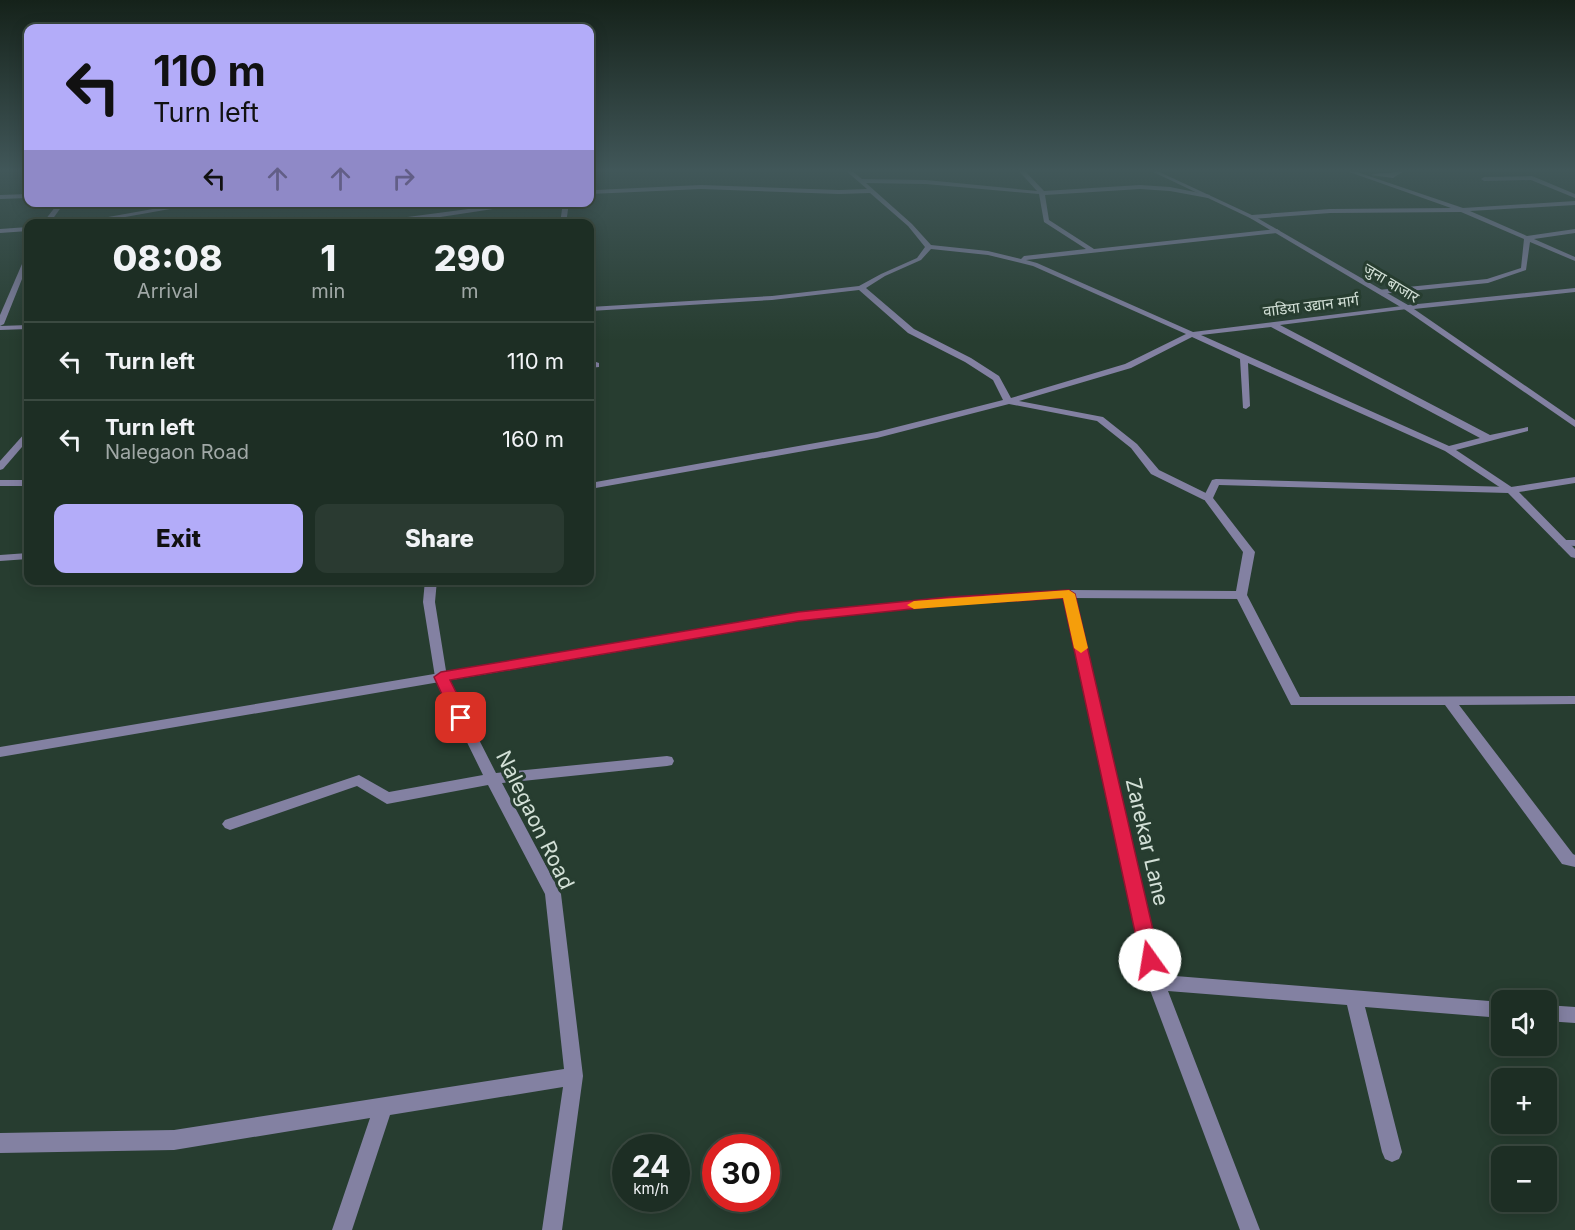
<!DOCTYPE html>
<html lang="en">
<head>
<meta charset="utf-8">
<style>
	:root { --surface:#1d2e24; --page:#2a3a31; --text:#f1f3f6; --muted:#a0a8a6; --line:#3b4a41; --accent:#b3acf9 }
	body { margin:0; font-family:Inter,"Noto Sans Devanagari",sans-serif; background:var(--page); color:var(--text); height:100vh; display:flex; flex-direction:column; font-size:22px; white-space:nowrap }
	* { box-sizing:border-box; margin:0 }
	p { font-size:20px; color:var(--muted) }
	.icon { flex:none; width:33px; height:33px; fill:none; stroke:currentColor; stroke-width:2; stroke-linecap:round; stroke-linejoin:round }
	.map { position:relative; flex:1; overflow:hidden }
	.drawer { position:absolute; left:24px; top:219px; width:570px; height:366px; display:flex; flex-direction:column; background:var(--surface); border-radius:12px; box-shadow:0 3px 15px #0003,0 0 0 2px var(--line) }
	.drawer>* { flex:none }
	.banner { position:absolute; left:24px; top:24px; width:570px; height:183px; border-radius:12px; box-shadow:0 3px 15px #0003,0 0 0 2px var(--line); background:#b3acf9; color:#111; overflow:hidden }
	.fabs { position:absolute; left:1491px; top:990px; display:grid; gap:12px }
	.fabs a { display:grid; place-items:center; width:66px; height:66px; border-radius:12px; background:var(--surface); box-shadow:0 3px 15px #0003,0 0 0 2px var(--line); font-size:30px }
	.speed { position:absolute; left:612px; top:1134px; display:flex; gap:12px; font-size:30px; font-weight:700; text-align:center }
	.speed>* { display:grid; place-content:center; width:78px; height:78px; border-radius:50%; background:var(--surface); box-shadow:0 3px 15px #0003,0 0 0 2px var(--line); line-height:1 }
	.speed small { font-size:15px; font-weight:400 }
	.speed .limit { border:9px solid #d22; background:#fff; color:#111 }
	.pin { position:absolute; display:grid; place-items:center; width:51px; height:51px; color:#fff; margin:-26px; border-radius:12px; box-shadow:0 3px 9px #0006 }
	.me { position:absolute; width:66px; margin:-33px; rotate:347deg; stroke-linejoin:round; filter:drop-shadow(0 0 4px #0008) }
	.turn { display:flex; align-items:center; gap:21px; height:126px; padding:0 30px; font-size:27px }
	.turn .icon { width:78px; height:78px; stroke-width:2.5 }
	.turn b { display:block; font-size:42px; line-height:51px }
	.lanes { display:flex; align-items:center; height:57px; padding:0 30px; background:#0003; justify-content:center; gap:30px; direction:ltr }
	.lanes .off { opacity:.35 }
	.eta { display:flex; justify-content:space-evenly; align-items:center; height:102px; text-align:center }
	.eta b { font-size:36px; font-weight:800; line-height:42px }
	.action { display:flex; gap:12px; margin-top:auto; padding:12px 30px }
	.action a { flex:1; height:69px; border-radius:12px; background:var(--accent); color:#111; font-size:24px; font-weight:800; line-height:69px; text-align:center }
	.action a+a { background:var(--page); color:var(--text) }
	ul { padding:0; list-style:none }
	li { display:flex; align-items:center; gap:18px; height:78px; padding:0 30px; border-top:2px solid var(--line) }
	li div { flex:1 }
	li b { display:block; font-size:22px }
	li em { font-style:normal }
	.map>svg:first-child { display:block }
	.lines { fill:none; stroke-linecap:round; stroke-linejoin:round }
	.minor { fill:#8381a2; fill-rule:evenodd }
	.tertiary { fill:#8381a2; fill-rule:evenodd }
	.route { fill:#e11d48; stroke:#92132f; stroke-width:1.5 }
	.slow { fill:#f59e0b }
	.labels { text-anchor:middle; stroke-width:6; stroke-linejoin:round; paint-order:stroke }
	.far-street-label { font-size:15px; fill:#d3e0d7; stroke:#273d30 }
	.near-street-label { font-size:21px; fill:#d3e0d7; stroke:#273d30 }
</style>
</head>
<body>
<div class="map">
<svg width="1575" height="1230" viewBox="0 0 1575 1230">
	<rect width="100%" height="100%" fill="#273d30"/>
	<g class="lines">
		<g class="minor">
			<path d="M 590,169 L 595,169 L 595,190 L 701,185 L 839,190 L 867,189 L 844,169 L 850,169 L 862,179 L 926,180 L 1037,191 L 1017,169 L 1023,169 L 1044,191 L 1140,185 L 1170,187 L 1210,195 L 1208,198 L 1170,191 L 1140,189 L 1045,195 L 1049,220 L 1094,249 L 1277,229 L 1280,231 L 1277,233 L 1026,260 L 1037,263 L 1193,332 L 1410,305 L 1410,309 L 1407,309 L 1280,325 L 1490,435 L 1528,427 L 1528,431 L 1456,450 L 1516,490 L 1511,493 L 1507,492 L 1445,451 L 1248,363 L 1250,406 L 1246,409 L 1243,408 L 1240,359 L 1192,337 L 1131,368 L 1019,401 L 1103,417 L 1137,444 L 1159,470 L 1212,496 L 1213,498 L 1212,500 L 1204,500 L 1151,474 L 1131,448 L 1097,421 L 1009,404 L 877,438 L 590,489 L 590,483 L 877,432 L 1003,400 L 993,380 L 965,362 L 908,333 L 859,290 L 772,300 L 590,311 L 590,307 L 772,296 L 859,286 L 881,274 L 917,258 L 925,247 L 908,226 L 870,193 L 839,194 L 701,189 L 590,194 ZM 866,183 L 926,184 L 1039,194 L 1044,222 L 1086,249 L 1024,256 L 1021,259 L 988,251 L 931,245 L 912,224 ZM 931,249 L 988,255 L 1033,266 L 1186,334 L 1125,364 L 1011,398 L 999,376 L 971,358 L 914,329 L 866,288 L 885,276 L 921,260 ZM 1271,327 L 1480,438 L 1449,446 L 1201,335 Z"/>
			<polygon points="1215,169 1228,169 1225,171"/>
			<polygon points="1341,169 1348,169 1463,208 1575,201 1575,205 1470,211 1527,236 1575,229 1575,233 1534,239 1575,257 1575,261 1530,242 1526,270 1488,283 1381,294 1377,292 1378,290 1487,279 1521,268 1524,239 1461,212 1330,213 1252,219 1249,217 1252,215 1330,209 1451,208"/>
			<path d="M 1401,169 L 1407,169 L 1393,178 L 1371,175 C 1382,171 1389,176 1401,169 Z"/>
			<polygon points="1532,176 1575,194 1575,198 1531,180 1484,181 1481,179 1484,177"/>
			<polygon points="28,194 28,198 0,199 0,195"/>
			<polygon points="192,202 209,202 86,224 69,224"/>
			<polygon points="563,202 569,202 566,224 560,224"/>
			<polygon points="491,206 493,209 394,224 400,218"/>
			<polygon points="28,227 28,231 0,233 0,229"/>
			<polygon points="28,325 28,329 0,330 0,326"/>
			<polygon points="596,362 599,363 599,367 590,368 590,364"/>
			<polygon points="28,432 28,440 3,469 0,470 0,461 25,433"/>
			<rect x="0" y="480" width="28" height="6"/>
			<polygon points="1563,540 1575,540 1575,546 1559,545 1558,543"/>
			<polygon points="28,553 28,559 0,561 0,555"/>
			<polygon points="425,580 437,580 435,602 447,677 496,773 667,756 672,757 674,761 672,765 667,766 502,783 561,894 583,1076 562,1230 542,1230 563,1087 390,1115 352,1230 332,1230 370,1118 174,1150 0,1153 0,1133 174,1130 564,1069 545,894 488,785 387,804 357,786 230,830 225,828 222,824 225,820 359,775 389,792 483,775 435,677 423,602"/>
			<polygon points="1069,590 1075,594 1163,975 1502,1002 1502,1018 1365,1007 1402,1152 1399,1159 1392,1162 1385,1159 1382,1152 1347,1005 1168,991 1260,1230 1240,1230 1147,982 1063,594"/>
			<polygon points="1241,591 1247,595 1300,697 1575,696 1575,704 1459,705 1573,854 1575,855 1575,867 1562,864 1445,705 1291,705 1235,595"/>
			<polygon points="1546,1005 1575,1007 1575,1023 1546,1021"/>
		</g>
		<g class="tertiary">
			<polygon points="1147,169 1153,169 1254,216 1408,305 1575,288 1575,292 1414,309 1575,420 1575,427 1404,309 1250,218"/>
			<polygon points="59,202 65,202 49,224 42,224"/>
			<polygon points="28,255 28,264 4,324 0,326 0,315 25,257"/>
			<polygon points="1575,477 1575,483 1519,492 1575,549 1575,558 1571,557 1508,493 1219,485 1213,498 1255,552 1247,595 1241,599 1069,598 949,605 798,621 0,757 0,747 798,613 949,597 1069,590 1236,591 1243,552 1203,498 1212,480 1216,479 1511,487"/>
		</g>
	</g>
	<linearGradient id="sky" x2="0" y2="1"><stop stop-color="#15221a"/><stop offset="0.5" stop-color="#415759"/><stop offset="1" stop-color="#415759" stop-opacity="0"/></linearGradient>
	<rect width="1575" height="341" fill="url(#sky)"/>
	<polygon class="route" points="1069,590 1075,594 1160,960 1157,966 1150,968 1144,966 1141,960 1063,598 949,605 798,621 450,680 469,718 467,722 456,722 453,718 434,677 441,672 798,612 949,597"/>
	<polygon class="slow" points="1069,590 1075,594 1088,648 1081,653 1074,648 1063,598 914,609 907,605 914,601"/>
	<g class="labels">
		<g class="far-street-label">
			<text transform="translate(1391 283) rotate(31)" y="5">जुना बाजार</text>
			<text transform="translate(1311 306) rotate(-7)" y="5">वाडिया उद्यान मार्ग</text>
		</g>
		<g class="near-street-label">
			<text transform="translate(535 820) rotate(64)" y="7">Nalegaon Road</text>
			<text transform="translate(1147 842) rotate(77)" y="7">Zarekar Lane</text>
		</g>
	</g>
</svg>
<div class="fabs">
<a><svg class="icon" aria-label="sound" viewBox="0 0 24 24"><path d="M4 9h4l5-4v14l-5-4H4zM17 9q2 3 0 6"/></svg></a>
<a>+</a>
<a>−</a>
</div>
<div class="speed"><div>24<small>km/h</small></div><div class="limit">30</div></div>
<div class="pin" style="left:461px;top:718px;background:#d93025"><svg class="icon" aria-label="arrive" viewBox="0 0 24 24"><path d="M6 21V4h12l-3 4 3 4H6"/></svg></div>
<svg class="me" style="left:1150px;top:960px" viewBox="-20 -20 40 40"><circle r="19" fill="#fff"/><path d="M0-13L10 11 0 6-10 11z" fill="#e11d48"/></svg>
<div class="banner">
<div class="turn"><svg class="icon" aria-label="left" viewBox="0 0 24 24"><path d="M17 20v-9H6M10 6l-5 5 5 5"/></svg><div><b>110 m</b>Turn left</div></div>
<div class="lanes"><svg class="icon" aria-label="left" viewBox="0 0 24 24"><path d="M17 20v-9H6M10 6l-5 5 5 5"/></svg><svg class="icon off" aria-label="ahead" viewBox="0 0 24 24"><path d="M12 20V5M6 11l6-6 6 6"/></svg><svg class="icon off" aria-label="ahead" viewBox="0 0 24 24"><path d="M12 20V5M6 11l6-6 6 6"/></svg><svg class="icon off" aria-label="right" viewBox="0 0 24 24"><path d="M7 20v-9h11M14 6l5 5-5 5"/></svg></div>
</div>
<section class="drawer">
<div class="eta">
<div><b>08:08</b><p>Arrival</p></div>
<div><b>1</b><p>min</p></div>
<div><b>290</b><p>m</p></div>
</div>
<ul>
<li><svg class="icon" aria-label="left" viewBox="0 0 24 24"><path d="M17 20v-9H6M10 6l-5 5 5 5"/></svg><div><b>Turn left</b></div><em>110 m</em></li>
<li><svg class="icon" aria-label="left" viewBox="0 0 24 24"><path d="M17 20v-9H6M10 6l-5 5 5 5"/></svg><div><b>Turn left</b><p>Nalegaon Road</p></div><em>160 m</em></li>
</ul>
<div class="action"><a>Exit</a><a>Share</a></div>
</section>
</div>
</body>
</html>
